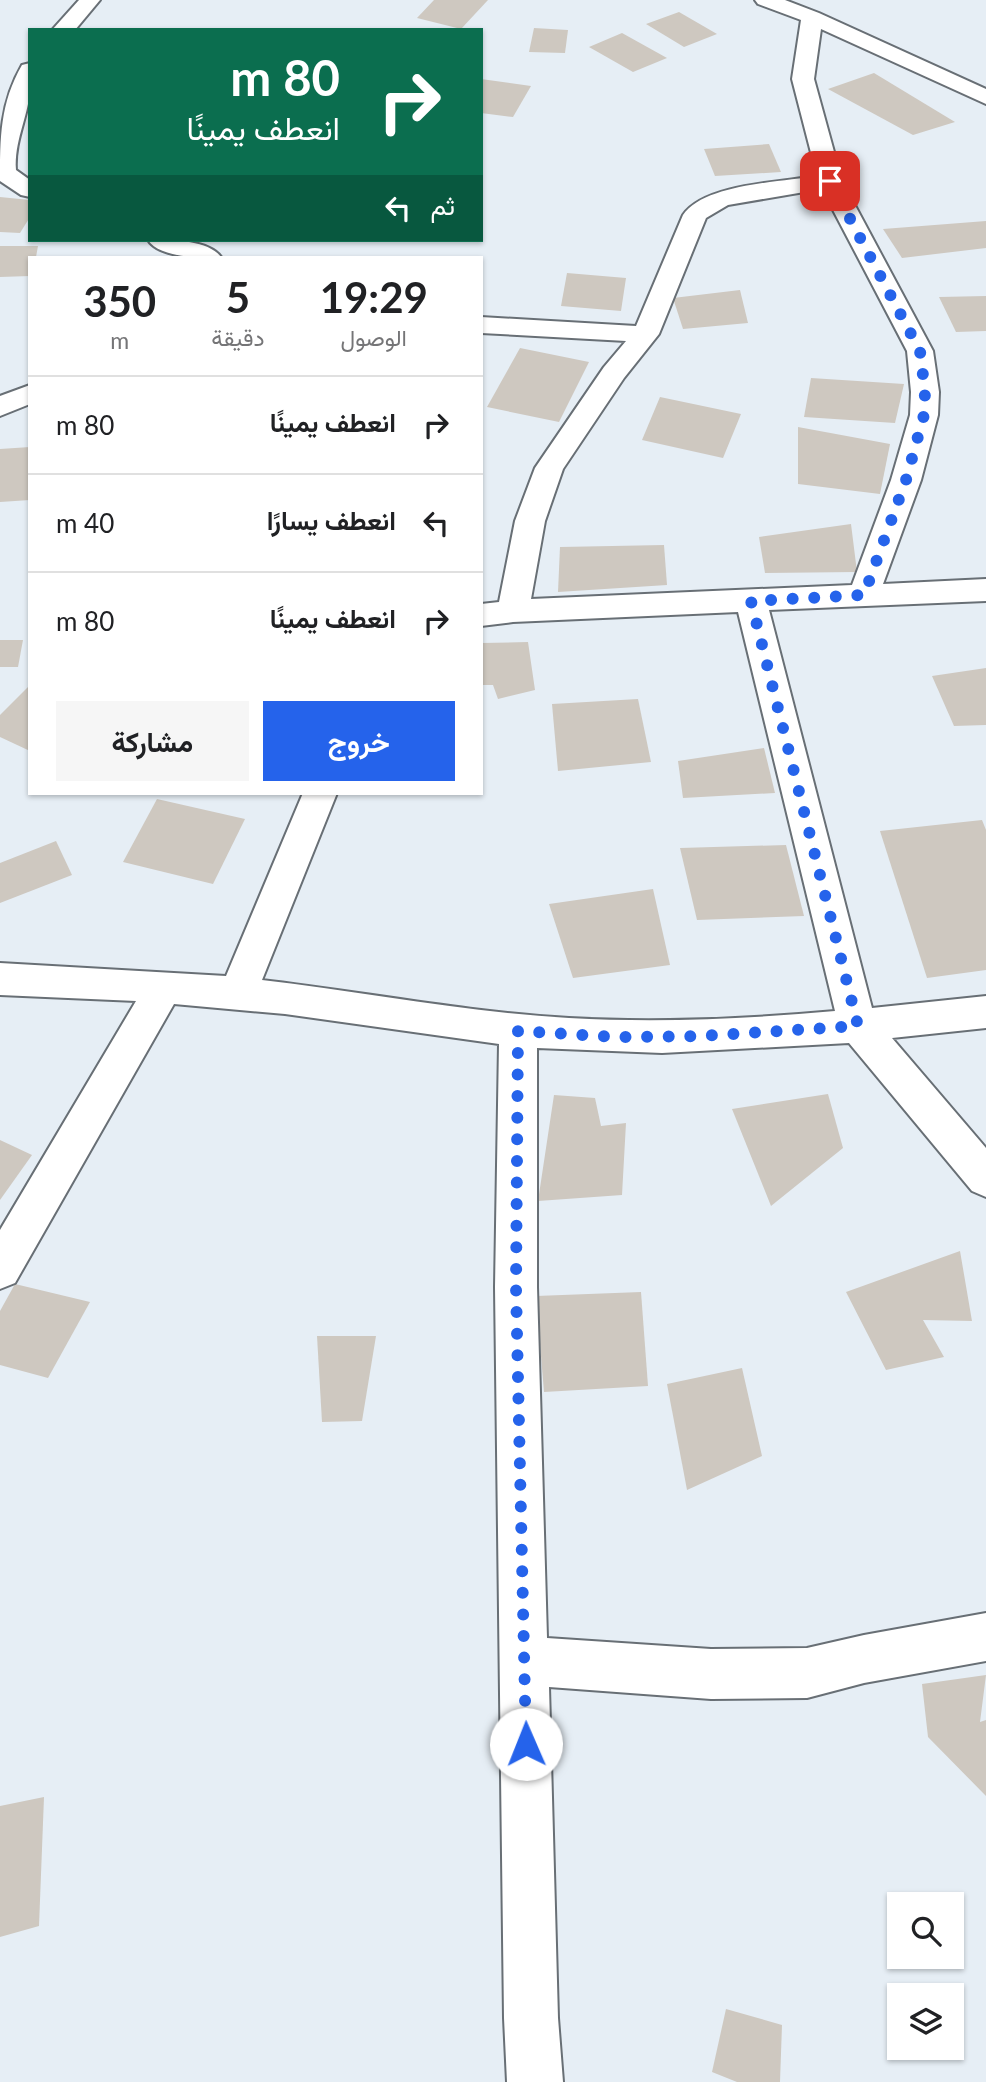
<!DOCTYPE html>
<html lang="ar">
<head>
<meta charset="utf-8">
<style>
	:root { --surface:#fff; --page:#f6f6f6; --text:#202124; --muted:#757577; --line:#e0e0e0; --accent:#2563eb }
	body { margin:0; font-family:Lato,Vazirmatn,sans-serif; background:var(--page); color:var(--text); direction:rtl; height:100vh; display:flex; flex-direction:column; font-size:26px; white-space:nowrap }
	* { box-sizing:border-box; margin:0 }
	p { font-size:23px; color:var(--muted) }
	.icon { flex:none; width:38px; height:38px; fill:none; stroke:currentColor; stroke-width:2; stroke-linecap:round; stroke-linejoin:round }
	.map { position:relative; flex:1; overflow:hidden; direction:ltr }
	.details { position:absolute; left:28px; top:256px; width:455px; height:539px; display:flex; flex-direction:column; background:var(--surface); border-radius:0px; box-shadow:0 2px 5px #0004; direction:rtl }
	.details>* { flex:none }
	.hud { position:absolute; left:28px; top:28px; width:455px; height:214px; border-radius:0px; box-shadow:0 2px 5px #0004; direction:rtl; background:#0b6e4f; color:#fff; overflow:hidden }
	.controls { position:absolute; left:887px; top:1892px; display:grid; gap:14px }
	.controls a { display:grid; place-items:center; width:77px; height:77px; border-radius:0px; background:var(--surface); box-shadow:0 2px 5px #0004; font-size:35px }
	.pin { position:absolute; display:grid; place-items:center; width:60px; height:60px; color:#fff; margin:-30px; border-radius:14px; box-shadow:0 4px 10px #0006 }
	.me { position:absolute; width:77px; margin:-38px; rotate:359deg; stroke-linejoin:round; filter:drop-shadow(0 0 5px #0008) }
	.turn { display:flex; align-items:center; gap:24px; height:147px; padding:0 28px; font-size:32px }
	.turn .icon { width:91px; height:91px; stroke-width:2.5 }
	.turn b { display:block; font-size:49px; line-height:60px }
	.then { display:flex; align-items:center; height:66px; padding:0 28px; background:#0003; gap:14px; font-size:26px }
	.eta { display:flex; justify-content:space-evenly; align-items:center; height:119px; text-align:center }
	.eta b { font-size:42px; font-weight:700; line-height:49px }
	.action { display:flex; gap:14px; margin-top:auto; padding:14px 28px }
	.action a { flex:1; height:80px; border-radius:0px; background:var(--accent); color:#fff; font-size:28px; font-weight:700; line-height:80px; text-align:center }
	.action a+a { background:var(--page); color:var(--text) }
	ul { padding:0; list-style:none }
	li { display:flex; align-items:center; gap:21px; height:98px; padding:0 28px; border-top:2px solid var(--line) }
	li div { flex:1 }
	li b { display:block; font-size:26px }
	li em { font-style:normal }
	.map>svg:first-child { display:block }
	.building { fill:#cec8c0 }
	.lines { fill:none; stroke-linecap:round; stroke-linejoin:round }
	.minor-casing { stroke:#686f75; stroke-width:4 }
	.minor { fill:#fff; fill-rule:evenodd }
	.route { stroke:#2563eb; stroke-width:12; stroke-dasharray:0 21.6 }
</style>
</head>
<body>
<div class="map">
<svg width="986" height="2082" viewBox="0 0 986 2082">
	<rect width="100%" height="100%" fill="#e6eef5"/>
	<g class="building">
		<polygon points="434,0 488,0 461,29 417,18"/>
		<polygon points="679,12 717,34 684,47 646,24"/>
		<polygon points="534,28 568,30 565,53 529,52"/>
		<polygon points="622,33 667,58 633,72 589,47"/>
		<polygon points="874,73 955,122 913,135 828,89"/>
		<polygon points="481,79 531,86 513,117 481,113"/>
		<polygon points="769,144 781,172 715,176 704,149"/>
		<polygon points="0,197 30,200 30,217 20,233 0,232"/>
		<polygon points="986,221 986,248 902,258 883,229"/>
		<polygon points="0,246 38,246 36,257 30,257 30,276 0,277"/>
		<polygon points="567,273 626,278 621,311 561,306"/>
		<polygon points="740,290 748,323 683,329 673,298"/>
		<polygon points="986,296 986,331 956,332 939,297"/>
		<polygon points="520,348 589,362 559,422 487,407"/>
		<polygon points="811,378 904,384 895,423 804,417"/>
		<polygon points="660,397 741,414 723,458 642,440"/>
		<polygon points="798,427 890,444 880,494 798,484"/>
		<polygon points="30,447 30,500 0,502 0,449"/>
		<polygon points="851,524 857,572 765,573 759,537"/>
		<polygon points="664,545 667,585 558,592 560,547"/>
		<polygon points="0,640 23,640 18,667 0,667"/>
		<polygon points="528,642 535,690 498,699 493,685 481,685 481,643"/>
		<polygon points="986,668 986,725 954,726 932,676"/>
		<polygon points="28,687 30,688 30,751 0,737 0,715"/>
		<polygon points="638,699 651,762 558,771 552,704"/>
		<polygon points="764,748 775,793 683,798 678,761"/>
		<polygon points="157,799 245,819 213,884 123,862"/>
		<polygon points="982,820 986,830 986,970 927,978 880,831"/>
		<polygon points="56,841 72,875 0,903 0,863"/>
		<polygon points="786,845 804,916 697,920 680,848"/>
		<polygon points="653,889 670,965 573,978 549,904"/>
		<polygon points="828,1094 843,1148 771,1206 732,1109"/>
		<polygon points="554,1095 595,1098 601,1126 626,1123 622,1195 538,1201"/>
		<polygon points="0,1140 32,1155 0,1200"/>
		<polygon points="960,1251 972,1321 923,1320 944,1357 886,1370 846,1292"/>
		<polygon points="15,1284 90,1302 48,1378 0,1365 0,1311"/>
		<polygon points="641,1292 648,1386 544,1392 536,1296"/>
		<polygon points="317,1336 376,1336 362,1421 322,1422"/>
		<polygon points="742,1368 762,1456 687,1490 667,1384"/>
		<polygon points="986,1675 980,1722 986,1720 986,1796 928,1737 922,1684"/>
		<polygon points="44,1797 39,1926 0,1937 0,1806"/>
		<polygon points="726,2009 782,2025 780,2082 737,2082 712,2072"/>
	</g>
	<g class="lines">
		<g class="minor-casing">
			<g id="minor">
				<polygon points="79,0 100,0 75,30 52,30"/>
				<path d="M 755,0 L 785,0 L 819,13 L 986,89 L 986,104 L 821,29 L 814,79 L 842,181 L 933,351 L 939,392 L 938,415 L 921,480 L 883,584 L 986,579 L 986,601 L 769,610 L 872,1008 L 986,996 L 986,1028 L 892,1038 L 986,1148 L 986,1197 L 972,1191 L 849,1043 L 662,1053 L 537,1048 L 537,1287 L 547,1638 L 711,1649 L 807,1648 L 864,1635 L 986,1613 L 986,1661 L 864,1683 L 807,1698 L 711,1699 L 549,1687 L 558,2018 L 563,2082 L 507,2082 L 504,2018 L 495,1287 L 499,1044 L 285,1014 L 174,1004 L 15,1283 L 0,1289 L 0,1230 L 136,1001 L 0,995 L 0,963 L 226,976 L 303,793 L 337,793 L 262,980 C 364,992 466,1012 569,1018 C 658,1023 747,1019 835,1011 L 738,612 L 513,622 L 481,626 L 481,604 L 499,602 L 515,521 L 535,468 L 604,367 L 626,341 L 481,333 L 481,317 L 636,326 L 683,215 C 704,184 781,182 817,176 L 792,79 L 801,20 L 758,4 ZM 822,189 L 907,351 L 911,392 L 910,415 L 891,480 L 852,585 L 531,599 L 545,521 L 563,469 L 624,378 L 659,334 L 706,218 L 728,205 Z"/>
				<path d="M 30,63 C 30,73 31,83 30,92 C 27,119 14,142 16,170 L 30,180 L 30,197 L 21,195 L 0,181 C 0,138 0,103 22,65 Z"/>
				<path d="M 148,240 C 168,240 208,239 221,257 C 201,258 159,258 148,240 Z"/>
				<polygon points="30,385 30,404 0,416 0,396"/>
			</g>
		</g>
		<use href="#minor" class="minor"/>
	</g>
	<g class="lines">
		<polyline class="route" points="526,1744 516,1287 518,1031 616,1037 702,1036 858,1026 751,601 864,595 906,480 924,415 925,392 920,351 830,181"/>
	</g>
</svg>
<div class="controls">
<a><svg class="icon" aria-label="search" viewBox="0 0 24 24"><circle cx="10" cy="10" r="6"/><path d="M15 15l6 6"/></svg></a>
<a><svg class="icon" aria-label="layers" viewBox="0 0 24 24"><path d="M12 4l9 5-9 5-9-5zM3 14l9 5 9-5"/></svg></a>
</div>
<div class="pin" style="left:830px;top:181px;background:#d93025"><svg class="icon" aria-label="arrive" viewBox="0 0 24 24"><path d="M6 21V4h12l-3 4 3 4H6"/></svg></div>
<svg class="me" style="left:526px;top:1744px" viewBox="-20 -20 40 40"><circle r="19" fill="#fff"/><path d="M0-13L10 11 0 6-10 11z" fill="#2563eb"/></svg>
<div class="hud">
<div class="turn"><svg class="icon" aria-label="right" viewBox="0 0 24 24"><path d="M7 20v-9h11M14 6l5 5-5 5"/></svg><div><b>80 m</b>انعطف يمينًا</div></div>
<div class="then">ثم<svg class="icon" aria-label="left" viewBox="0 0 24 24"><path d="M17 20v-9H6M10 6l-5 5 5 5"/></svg></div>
</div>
<section class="details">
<div class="eta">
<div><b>19:29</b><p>الوصول</p></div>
<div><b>5</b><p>دقيقة</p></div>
<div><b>350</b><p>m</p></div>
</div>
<ul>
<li><svg class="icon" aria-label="right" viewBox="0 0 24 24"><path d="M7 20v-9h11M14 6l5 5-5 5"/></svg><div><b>انعطف يمينًا</b></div><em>80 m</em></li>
<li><svg class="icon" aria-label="left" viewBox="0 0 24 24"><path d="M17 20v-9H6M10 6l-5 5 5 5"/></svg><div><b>انعطف يسارًا</b></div><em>40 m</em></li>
<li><svg class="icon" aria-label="right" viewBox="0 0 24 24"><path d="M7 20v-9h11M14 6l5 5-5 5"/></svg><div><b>انعطف يمينًا</b></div><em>80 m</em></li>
</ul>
<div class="action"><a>خروج</a><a>مشاركة</a></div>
</section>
</div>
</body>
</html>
